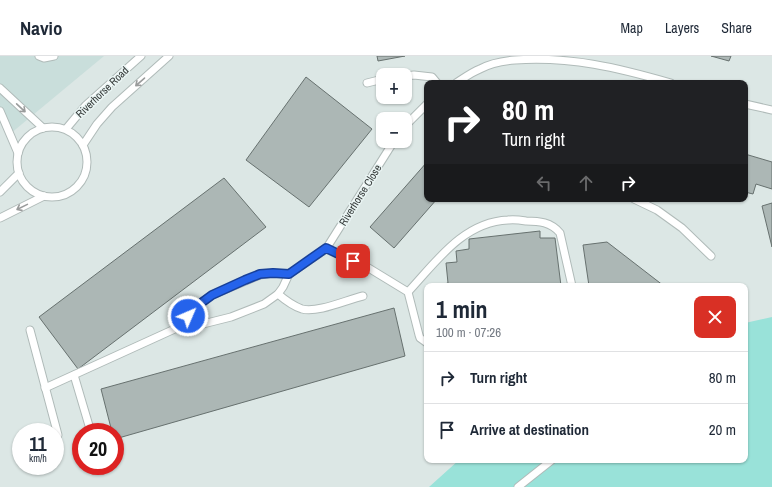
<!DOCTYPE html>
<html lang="en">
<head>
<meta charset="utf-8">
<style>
	:root { --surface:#fff; --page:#f6f6f7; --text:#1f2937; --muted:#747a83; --line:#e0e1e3 }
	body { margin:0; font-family:"Archivo Narrow",sans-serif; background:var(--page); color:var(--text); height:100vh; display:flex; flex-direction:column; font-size:15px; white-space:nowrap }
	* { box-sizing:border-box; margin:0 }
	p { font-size:13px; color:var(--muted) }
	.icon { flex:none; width:22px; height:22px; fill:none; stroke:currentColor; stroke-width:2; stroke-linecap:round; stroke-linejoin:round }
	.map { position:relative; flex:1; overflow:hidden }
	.details { position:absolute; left:424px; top:227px; width:324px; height:180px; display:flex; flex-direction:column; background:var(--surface); border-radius:8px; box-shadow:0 1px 3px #0004 }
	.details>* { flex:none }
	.top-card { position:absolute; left:424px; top:24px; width:324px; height:122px; border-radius:8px; box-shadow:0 1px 3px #0004; background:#202124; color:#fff; overflow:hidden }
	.controls { position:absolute; left:376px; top:12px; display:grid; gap:8px }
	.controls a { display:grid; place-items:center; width:36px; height:36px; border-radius:8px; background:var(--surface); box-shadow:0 1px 3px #0004; font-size:20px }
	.speed { position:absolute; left:12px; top:367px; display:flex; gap:8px; font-size:20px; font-weight:700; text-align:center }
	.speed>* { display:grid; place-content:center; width:52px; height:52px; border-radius:50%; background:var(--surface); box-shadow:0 1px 3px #0004; line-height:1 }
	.speed small { font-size:10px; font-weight:400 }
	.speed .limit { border:6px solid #d22; background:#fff; color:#111 }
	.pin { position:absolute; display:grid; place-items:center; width:34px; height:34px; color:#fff; margin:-17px; border-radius:8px; box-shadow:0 2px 6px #0006 }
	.me { position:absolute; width:44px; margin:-22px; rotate:45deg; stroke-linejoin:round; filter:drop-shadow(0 0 3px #0008) }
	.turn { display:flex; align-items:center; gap:14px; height:84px; padding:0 12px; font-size:18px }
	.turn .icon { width:52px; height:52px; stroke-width:2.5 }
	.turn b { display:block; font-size:28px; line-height:34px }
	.lanes { display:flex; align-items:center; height:38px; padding:0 12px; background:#0003; justify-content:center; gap:20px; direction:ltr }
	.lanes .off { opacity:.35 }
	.round { display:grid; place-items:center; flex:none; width:42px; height:42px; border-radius:8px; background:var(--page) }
	.headline { display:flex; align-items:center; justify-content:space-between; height:68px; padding:0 12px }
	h1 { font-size:24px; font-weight:700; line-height:30px }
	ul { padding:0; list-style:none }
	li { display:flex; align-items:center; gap:12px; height:52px; padding:0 12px; border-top:1px solid var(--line) }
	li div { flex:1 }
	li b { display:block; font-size:15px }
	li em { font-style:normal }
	header { display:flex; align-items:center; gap:24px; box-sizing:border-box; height:56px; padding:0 20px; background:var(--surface); border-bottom:1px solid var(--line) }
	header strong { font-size:19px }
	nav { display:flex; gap:22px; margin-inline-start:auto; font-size:14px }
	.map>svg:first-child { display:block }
	.built { fill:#c9dedb }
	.green { fill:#99e2d9 }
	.building { fill:#acb7b5; stroke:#67716f }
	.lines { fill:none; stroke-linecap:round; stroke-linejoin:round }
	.service-casing { stroke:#b0bbb9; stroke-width:9 }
	.service { stroke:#fff; stroke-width:7 }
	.oneway { stroke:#9a9c9c }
	.route-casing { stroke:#184099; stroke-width:10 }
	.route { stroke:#2563eb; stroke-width:7 }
	.labels { text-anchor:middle; stroke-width:3; stroke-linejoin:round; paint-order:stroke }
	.street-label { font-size:11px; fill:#343938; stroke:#e9f4f3 }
</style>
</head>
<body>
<header>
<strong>Navio</strong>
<nav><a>Map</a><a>Layers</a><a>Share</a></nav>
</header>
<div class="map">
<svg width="772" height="431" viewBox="0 0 772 431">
	<rect width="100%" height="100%" fill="#dce7e5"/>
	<polygon class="built" points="0,0 104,0 10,78 0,59"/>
	<polygon class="green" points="772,261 772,431 429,431 459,404 745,404 745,267"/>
	<g class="building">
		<polygon points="377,0 405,0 378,5"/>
		<polygon points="711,0 731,0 729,5"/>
		<polygon points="306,21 372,73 309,151 246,104"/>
		<polygon points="745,98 772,106 772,133 756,128 753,138 745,136"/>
		<polygon points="427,106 427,143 437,143 394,192 370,171"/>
		<polygon points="224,122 266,171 78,313 39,261"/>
		<polygon points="772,147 772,191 762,150"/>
		<polygon points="540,175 540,182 555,182 561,230 437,230 448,227 446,207 457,206 456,195 469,193 469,183"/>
		<polygon points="607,186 664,230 589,230 583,189"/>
		<polygon points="394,252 405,300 115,383 115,376 112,376 101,333"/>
	</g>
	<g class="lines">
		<g class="service-casing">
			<g id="service">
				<polyline points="39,0 44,2 54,0"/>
				<polyline points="405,20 414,19 432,21 437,27"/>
				<polyline points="367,27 383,23"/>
				<path d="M 456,27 C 464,22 472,16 480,13 C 491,7 503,5 515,4 C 570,0 619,12 671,27"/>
				<polyline points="0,32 43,72"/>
				<polyline points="745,48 772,54"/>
				<polyline points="0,55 18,97"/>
				<polyline points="405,70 427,48"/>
				<circle cx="52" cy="106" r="35"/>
				<polyline points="66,73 86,49 141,0"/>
				<polyline points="83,89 97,68 112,51 169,0"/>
				<polyline points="0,136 19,117"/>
				<polyline points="634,143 657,154 682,172 711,200"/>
				<polyline points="0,162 44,140"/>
				<polyline points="326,193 367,211 408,236 419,279 420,282 427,287"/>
				<polyline points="289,218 273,217 260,219 212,239 197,250 179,271 203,268 231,261 264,248 278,238 283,231 289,218 326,193 394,85"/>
				<path d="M 408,236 C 436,206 463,166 508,164 C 514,163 520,164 526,165 C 539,165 551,166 560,177 L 572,230"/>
				<path d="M 278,238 C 285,244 293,250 302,253 C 318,257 346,244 363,240"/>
				<polyline points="30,274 58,379"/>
				<polyline points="74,319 90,373"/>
				<polyline points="45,332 179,271"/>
				<polyline points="518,431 552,404"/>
			</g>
		</g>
		<use href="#service" class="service"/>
	</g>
	<defs><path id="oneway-shaft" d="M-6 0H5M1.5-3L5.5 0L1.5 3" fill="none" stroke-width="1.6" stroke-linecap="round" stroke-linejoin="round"/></defs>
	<g class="oneway">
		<use href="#oneway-shaft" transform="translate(140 26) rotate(139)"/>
		<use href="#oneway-shaft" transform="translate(21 52) rotate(43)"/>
		<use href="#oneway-shaft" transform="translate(22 151) rotate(154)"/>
	</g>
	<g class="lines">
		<g class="route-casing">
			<polyline id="route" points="188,260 197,250 212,239 245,224 260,218 273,217 289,218 326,192 353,205"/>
		</g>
		<use href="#route" class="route"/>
	</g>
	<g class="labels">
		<g class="street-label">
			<text transform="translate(102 36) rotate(-44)" y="4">Riverhorse Road</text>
			<text transform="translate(360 139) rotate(-58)" y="4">Riverhorse Close</text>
		</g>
	</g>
</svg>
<div class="controls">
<a>+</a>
<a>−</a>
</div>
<div class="speed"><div>11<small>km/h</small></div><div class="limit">20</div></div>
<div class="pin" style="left:353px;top:205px;background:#d93025"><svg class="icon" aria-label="arrive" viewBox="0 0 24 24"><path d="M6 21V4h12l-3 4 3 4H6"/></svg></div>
<svg class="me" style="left:188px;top:260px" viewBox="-20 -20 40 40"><circle r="17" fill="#2563eb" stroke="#fff" stroke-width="3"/><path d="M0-11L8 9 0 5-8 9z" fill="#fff"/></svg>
<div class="top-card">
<div class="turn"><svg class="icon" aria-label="right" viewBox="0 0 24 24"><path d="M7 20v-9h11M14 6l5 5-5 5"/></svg><div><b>80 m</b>Turn right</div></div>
<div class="lanes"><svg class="icon off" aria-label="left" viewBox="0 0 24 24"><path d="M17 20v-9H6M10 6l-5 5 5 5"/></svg><svg class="icon off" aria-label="ahead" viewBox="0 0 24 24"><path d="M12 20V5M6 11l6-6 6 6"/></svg><svg class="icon" aria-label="right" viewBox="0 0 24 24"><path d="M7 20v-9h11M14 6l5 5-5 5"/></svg></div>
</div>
<section class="details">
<div class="headline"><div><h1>1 min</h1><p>100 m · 07:26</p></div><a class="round" style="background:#d93025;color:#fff"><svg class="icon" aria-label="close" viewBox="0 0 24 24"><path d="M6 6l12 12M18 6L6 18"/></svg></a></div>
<ul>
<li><svg class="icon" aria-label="right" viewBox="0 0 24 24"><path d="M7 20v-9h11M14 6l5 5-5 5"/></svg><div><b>Turn right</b></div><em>80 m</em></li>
<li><svg class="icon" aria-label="arrive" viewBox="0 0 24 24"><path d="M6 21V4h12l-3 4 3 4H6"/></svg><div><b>Arrive at destination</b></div><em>20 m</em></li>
</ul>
</section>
</div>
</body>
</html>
